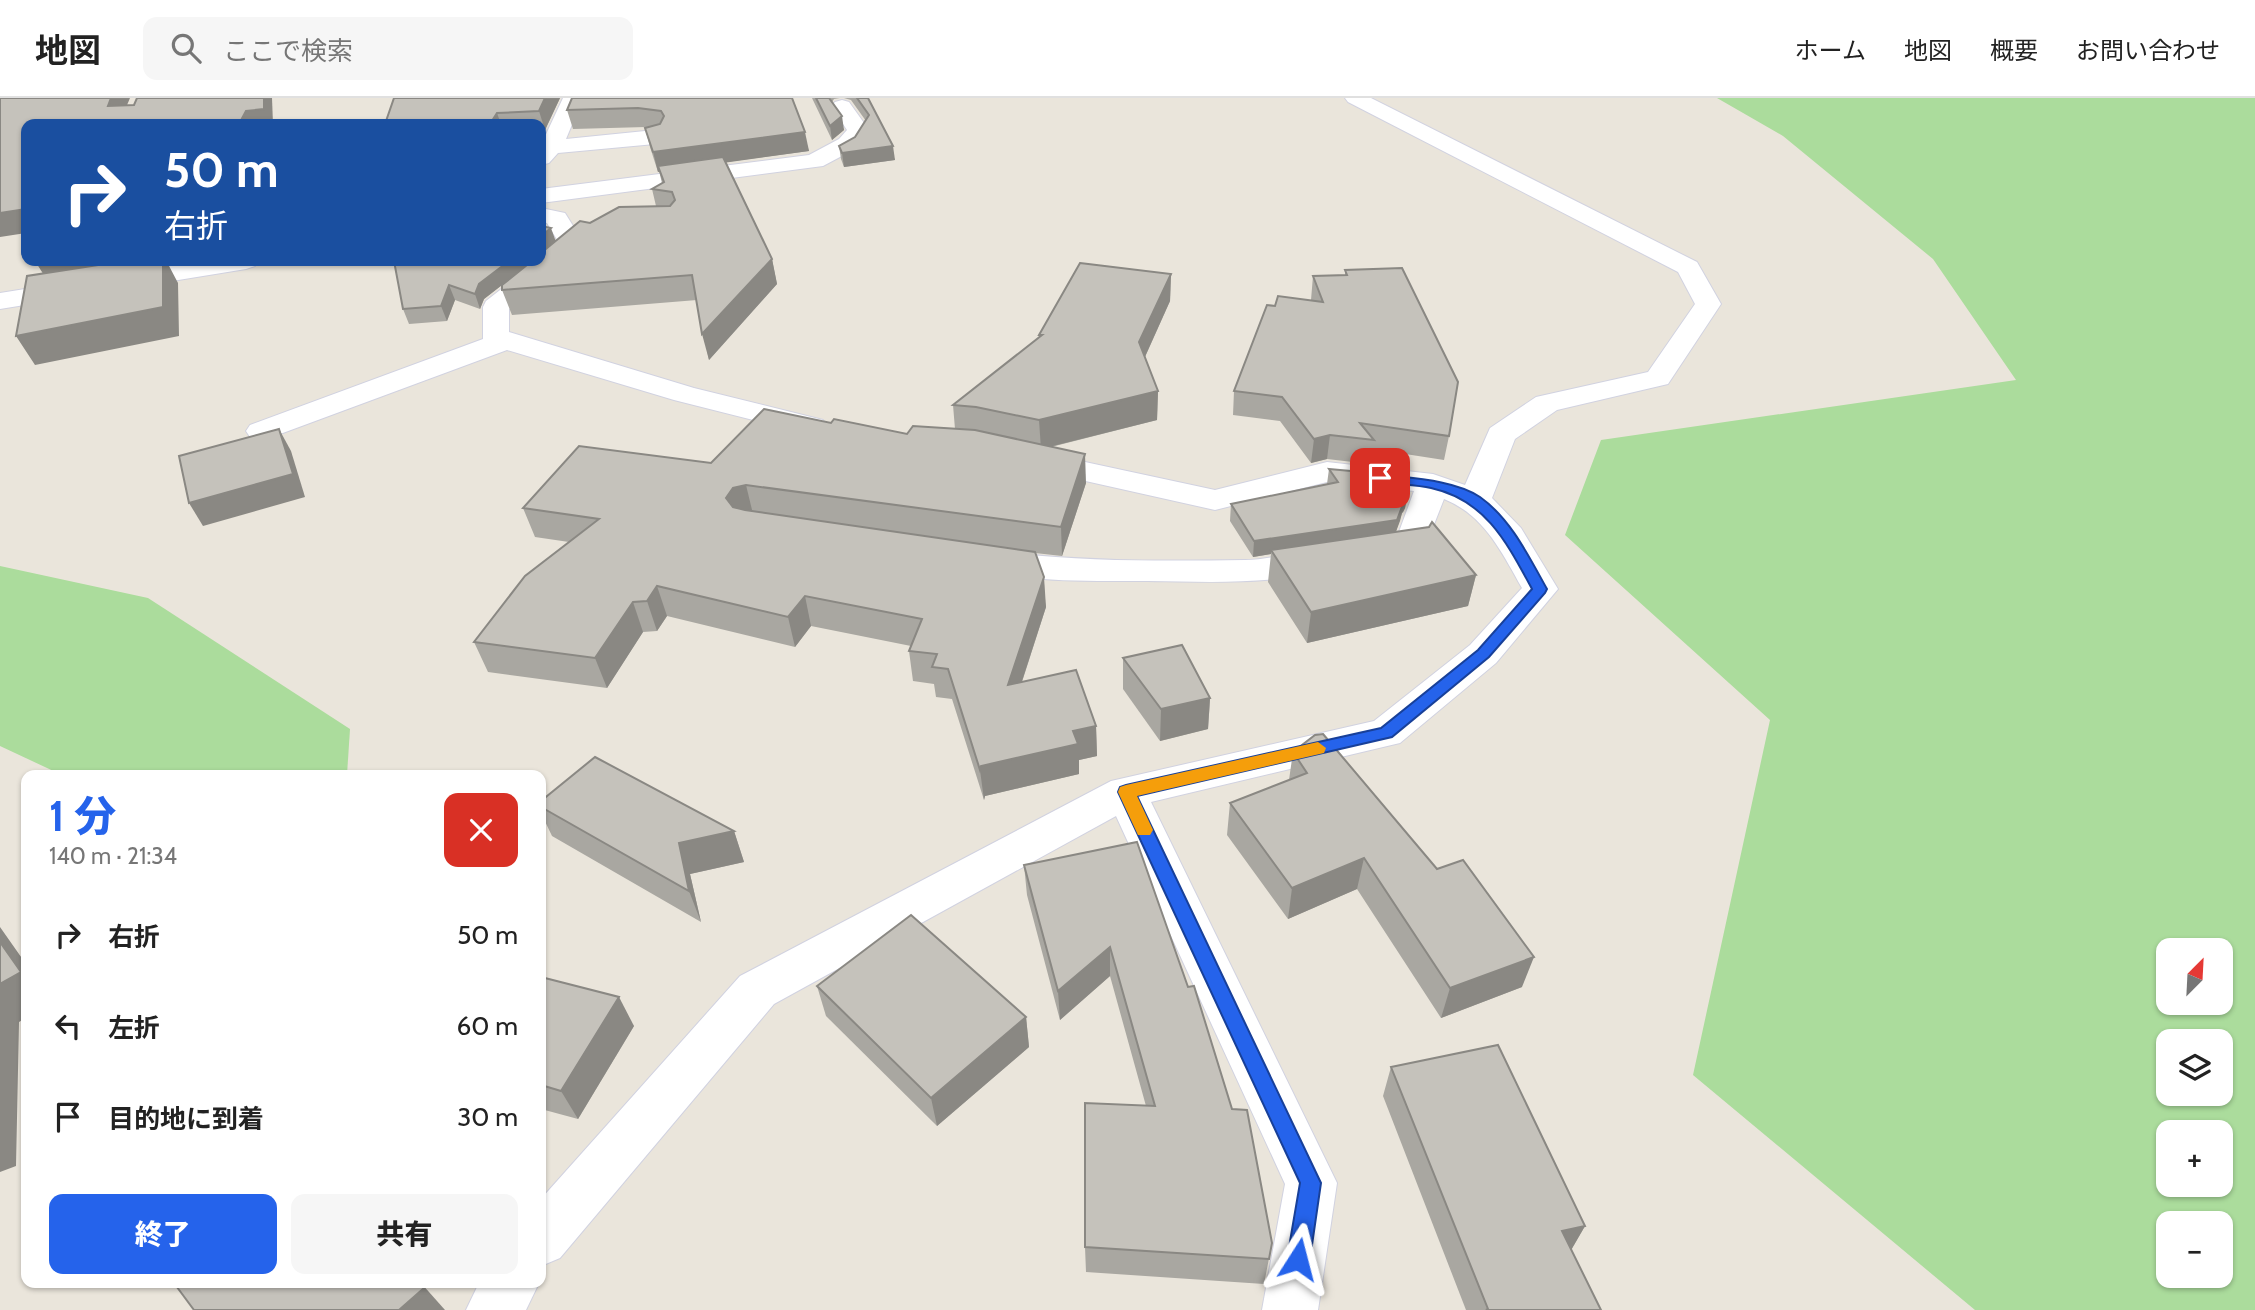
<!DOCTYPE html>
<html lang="ja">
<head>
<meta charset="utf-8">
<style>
	:root { --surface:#fff; --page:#f6f6f6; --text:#222; --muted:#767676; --line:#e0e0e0; --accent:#2563eb }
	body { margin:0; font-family:Cabin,"Noto Sans JP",sans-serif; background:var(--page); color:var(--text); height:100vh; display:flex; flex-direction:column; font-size:26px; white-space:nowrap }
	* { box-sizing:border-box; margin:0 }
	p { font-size:23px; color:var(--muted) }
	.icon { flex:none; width:38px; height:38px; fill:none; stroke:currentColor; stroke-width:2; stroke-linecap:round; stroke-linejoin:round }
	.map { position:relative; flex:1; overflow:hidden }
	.details { position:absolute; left:21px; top:672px; width:525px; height:518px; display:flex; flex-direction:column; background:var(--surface); border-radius:14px; box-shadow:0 2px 5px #0004 }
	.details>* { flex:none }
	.guide { position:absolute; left:21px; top:21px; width:525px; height:147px; border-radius:14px; box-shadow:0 2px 5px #0004; background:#1a4fa0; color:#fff; overflow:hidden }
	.needle { width:46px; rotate:24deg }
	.tools { position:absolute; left:2156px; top:840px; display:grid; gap:14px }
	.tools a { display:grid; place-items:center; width:77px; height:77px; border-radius:14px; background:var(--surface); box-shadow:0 2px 5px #0004; font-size:35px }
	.pin { position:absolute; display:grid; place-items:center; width:60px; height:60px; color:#fff; margin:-30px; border-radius:14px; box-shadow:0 4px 10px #0006 }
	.me { position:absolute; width:77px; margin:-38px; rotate:9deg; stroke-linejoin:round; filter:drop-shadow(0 0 5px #0008) }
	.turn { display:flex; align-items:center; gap:24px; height:147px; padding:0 28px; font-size:32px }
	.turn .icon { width:91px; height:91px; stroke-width:2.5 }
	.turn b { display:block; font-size:49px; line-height:60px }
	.round { display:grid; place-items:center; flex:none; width:74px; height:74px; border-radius:14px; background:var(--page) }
	.head { display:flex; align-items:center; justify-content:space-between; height:119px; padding:0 28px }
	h1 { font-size:42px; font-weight:800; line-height:52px; color:var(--accent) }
	.button { display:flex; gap:14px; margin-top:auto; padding:14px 28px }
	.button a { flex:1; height:80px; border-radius:14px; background:var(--accent); color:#fff; font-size:28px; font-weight:800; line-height:80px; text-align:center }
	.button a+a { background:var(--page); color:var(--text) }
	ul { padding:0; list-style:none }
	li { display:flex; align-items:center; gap:21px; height:91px; padding:0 28px }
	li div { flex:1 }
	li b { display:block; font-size:26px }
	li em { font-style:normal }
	header { display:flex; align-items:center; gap:42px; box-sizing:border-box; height:98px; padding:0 35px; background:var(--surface); border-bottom:2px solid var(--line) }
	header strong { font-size:33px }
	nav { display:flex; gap:38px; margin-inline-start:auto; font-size:24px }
	.search { width:490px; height:63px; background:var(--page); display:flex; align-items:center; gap:18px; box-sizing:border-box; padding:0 24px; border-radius:14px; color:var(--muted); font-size:26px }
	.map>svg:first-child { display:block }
	.green { fill:#abdc9c; fill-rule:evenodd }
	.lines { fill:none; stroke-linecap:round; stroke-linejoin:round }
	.minor-casing { stroke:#d1d2e0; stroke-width:2 }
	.minor { fill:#fff; fill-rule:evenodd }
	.wall { fill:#a9a7a1 }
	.shaded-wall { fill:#8a8883 }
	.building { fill:#c5c2bb; stroke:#8a8883; stroke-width:2 }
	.route { fill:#2563eb; stroke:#184099; stroke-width:2 }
	.slow { fill:#f59e0b }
</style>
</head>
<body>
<header>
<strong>地図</strong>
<div class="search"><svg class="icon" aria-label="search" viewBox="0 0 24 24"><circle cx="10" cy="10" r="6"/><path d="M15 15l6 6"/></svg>ここで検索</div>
<nav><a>ホーム</a><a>地図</a><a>概要</a><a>お問い合わせ</a></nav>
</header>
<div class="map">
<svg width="2255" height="1212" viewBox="0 0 2255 1212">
	<rect width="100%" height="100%" fill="#eae5db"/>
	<g class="green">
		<path d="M 1717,0 L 2255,0 L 2255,1212 L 1975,1212 L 1693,977 L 1770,622 L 1565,437 L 1601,342 L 2016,282 L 1933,161 L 1783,38 ZM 2168,852 L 2221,852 L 2221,905 L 2168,905 ZM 2168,943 L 2221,943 L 2221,996 L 2168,996 ZM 2168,1034 L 2221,1034 L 2221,1087 L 2168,1087 ZM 2168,1125 L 2221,1125 L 2221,1178 L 2168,1178 Z"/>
		<polygon points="0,468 148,500 350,631 347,677 62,677 0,648"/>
	</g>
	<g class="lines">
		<g class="minor-casing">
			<g id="minor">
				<polygon points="563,0 583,0 566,41 655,32 663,34 666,39 663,44 655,46 558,55 549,65 541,67 541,47"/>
				<path d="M 1345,0 L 1371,0 L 1697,164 L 1721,206 L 1668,286 L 1557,312 L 1515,341 L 1492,400 L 1521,430 L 1558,491 L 1496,565 L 1400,645 L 1151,704 L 1337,1085 L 1318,1212 L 1262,1212 L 1285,1086 L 1116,718 L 774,906 L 560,1160 L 541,1168 L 541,1101 L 740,878 L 1111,683 L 1374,623 L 1470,547 L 1522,490 C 1501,453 1484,417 1444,401 L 1422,457 L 1379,466 L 1367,463 L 1362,455 L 1367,447 L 1396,442 L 1414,393 L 1327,384 L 1215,412 L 1023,369 L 1018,362 L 1023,355 L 1034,353 L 1215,392 L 1327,364 L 1433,376 L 1465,387 L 1490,330 L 1536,299 L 1648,274 L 1695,206 L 1678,174 L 1348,4 Z"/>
				<polygon points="842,2 849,4 869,32 855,51 823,68 541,105 541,91 809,57 839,41 847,32 831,8 835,4"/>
				<polygon points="541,110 565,115 585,147 509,211 509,234 694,290 823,322 827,328 823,334 812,337 674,302 507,252 272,339 261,342 250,339 246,333 250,327 483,241 483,209 486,203 537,163 541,163 541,160 559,145 547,125 541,124"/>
				<polygon points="200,163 259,163 255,168 246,171 0,211 0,195"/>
				<path d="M 989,452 C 1074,464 1160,463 1245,462 C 1275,462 1306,448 1335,455 L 1340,463 L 1335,471 C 1274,487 1211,484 1148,483 C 1091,483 1033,485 977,471 L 972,463 L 977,455 Z"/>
				<polygon points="479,1185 539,1185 526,1212 466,1212"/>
			</g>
		</g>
		<use href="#minor" class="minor"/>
	</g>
	<g class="wall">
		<polygon points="560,0 545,32 541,33 541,26 385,26"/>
		<polygon points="792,0 809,53 726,64 772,161 777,186 709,262 697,202 512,217 502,192 506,184 484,201 480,211 455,202 447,223 409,226 403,211 394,163 555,143 590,125 656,108 652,91 662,85 659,73 658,74 650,49 645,30 646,29 573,31 567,12"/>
		<polygon points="812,0 840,0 834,1 832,4 844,32 832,42"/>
		<polygon points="844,0 868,0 895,62 844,69 841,61 839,48 855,39 866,23 851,2"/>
		<polygon points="1345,172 1449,338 1444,362 1373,351 1370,366 1327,361 1311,365 1280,323 1233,317 1234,293 1275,208 1311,202 1313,178 1345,177"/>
		<polygon points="1171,176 1170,203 1145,259 1158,293 1157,322 1051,349 1086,385 1062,458 1035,455 1046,509 1022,584 1096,628 1097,658 1079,662 1079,676 985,698 984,702 952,601 936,599 934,586 913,583 909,553 911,548 811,528 795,549 667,518 657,533 643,534 607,590 488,574 474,544 569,444 535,439 523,410 711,365 831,325 907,336 955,331 953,307 1039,239 1039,237"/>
		<polygon points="1329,371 1408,394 1405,410 1403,414 1402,415 1396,433 1476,477 1468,508 1307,545 1268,484 1271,456 1253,459 1230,423 1231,406 1327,386"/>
		<polygon points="1123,560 1210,600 1208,631 1160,643 1123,591"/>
		<polygon points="1293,654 1522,889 1441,920 1357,791 1288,821 1227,737 1230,705 1289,682"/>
		<polygon points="541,703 734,733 744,764 690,776 701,824 552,738 541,715"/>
		<polygon points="1137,744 1272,1145 1264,1186 1086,1174 1085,1149 1146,1008 1110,878 1060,922 1027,797 1024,767"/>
		<polygon points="541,879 634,928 578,1021 541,1011"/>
		<polygon points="817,888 1026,919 1029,949 937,1028 826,918"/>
		<polygon points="1391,969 1585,1128 1571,1152 1601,1212 1466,1212 1383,998"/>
	</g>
	<g class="shaded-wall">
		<polygon points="111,0 130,0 119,26 108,8"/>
		<polygon points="264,0 272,0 273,26 239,26 246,13"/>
		<polygon points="545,0 560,0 545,32 539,13"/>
		<polygon points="497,15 501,26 490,26"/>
		<polygon points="842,18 844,32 832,42 830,28"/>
		<polygon points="805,34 809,53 658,74 653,54"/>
		<polygon points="893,48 895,62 844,69 842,55"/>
		<polygon points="26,111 26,135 0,139 0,115"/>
		<polygon points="551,130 556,144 541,156 541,138"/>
		<polygon points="772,161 777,186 709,262 702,236"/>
		<polygon points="35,163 185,163 168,166 178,185 179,238 35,267 16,238 49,185"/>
		<polygon points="509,163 533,163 484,201 480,211 475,196 479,186"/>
		<polygon points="1171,176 1170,203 1139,272 1139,244"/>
		<polygon points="449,187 455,202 447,223 441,208"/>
		<polygon points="1158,293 1157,322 1041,351 1039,322"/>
		<polygon points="279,331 291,353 305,399 203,428 189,405"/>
		<polygon points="1330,337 1327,361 1311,365 1314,341"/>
		<polygon points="1085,356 1086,385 1062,458 1061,429"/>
		<polygon points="746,387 753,416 733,429 726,400 733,390"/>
		<polygon points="1408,394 1405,410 1403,414 1402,415 1400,423 1394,439 1271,452 1271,456 1253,459 1254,443 1398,400"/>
		<polygon points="1476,477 1468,508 1307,545 1311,514"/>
		<polygon points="1044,479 1046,509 1011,617 1008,587"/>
		<polygon points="657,488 667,518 657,533 647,503"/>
		<polygon points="805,498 811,528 795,549 788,519"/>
		<polygon points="633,504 643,534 607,590 595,560"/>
		<polygon points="1210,600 1208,631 1160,643 1161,611"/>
		<polygon points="1096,628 1097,658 1079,662 1079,676 985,698 984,702 980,672 981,668 1073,633"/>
		<polygon points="734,733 744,764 690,776 701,824 689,793 679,745"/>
		<polygon points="1364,760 1357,791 1288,821 1292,790"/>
		<polygon points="0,829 26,866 26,920 19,924 16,1068 0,1074"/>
		<polygon points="1110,849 1110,878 1060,922 1058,893"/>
		<polygon points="1534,859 1522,889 1441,920 1450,890"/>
		<polygon points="619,899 634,928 578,1021 561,993"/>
		<polygon points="1026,919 1029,949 937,1028 931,1000"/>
		<polygon points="1585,1128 1570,1154 1562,1133"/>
		<polygon points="419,1185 421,1185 445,1212 399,1212"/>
	</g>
	<g class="building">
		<polygon points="0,0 111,0 108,8 134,7 137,0 264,0 264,11 246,13 239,26 26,26 26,111 0,115"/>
		<polygon points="394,0 545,0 539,13 497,15 490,26 385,26"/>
		<polygon points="572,0 792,0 805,34 653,54 645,30 660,26 664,18 661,13 638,10 567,12"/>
		<polygon points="816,0 829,0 842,18 830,28"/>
		<polygon points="857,0 868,0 893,48 842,55 839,48 855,39 869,17"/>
		<polygon points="723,59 772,161 702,236 692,177 502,192 502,187 532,163 541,163 541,155 580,123 590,125 619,109 670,108 675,102 672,94 652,91 664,84 658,68"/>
		<polygon points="541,128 551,130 541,138"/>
		<polygon points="124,163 163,163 163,209 16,238 27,178"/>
		<polygon points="394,163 509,163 479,186 475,196 449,187 441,208 403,211"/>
		<polygon points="1080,165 1171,176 1139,244 1158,293 1039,322 976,309 953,307 1042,237 1039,237"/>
		<polygon points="1402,170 1458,284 1449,338 1360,325 1374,342 1330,337 1314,341 1282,299 1234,293 1267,207 1275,208 1278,198 1323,204 1313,178 1347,177 1345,172"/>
		<polygon points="764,311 831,325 834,321 907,336 913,328 975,332 1085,356 1061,429 746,387 733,390 726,400 733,409 745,412 1035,454 1044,479 1008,587 1076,572 1096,628 1073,633 1078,646 981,668 980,672 948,571 932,569 937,556 909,553 922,521 805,498 788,519 657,488 647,503 633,504 595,560 474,544 525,478 599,421 523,410 579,348 711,365"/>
		<polygon points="279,331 293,376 189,405 179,358"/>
		<polygon points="1329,371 1395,377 1408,394 1406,398 1398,400 1403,406 1397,422 1254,443 1231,406 1338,384"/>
		<polygon points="1432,424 1476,477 1311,514 1271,452 1429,429"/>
		<polygon points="1182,547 1210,600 1161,611 1123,560"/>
		<polygon points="1323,636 1437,771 1463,762 1534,859 1450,890 1364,760 1292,790 1230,705 1307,675 1293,654 1315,637"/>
		<polygon points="595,659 734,733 679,745 689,793 541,709 541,703"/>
		<polygon points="1137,744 1188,889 1194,888 1232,1011 1247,1012 1272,1145 1269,1161 1085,1149 1085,1005 1155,1008 1110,849 1058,893 1024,767"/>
		<polygon points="911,817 1026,919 931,1000 817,888"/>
		<polygon points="0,844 21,874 0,886"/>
		<polygon points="541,879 619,899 561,993 541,987"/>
		<polygon points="1498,947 1585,1128 1562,1133 1601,1212 1486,1212 1488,1211 1391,969"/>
		<polygon points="174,1185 419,1185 424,1190 399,1212 194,1212"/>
	</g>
	<path class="route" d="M 1380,376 C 1410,380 1455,382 1480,399 C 1511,421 1529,459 1547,491 L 1545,495 L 1489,559 L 1392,639 L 1137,698 L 1321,1085 L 1310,1161 L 1306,1169 L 1298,1172 L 1290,1169 L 1287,1161 L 1300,1085 L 1118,694 L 1120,689 L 1126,687 L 1381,630 L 1478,552 L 1532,491 C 1507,445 1486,402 1431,390 C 1413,386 1394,387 1376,383 L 1374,380 Z"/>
	<polygon class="slow" points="1318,644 1326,650 1324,655 1137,698 1153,732 1150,737 1138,737 1118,694 1120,689 1126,687"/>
</svg>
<div class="tools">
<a><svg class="needle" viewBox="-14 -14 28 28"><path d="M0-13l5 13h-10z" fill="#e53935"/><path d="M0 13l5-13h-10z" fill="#767676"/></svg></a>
<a><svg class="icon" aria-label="layers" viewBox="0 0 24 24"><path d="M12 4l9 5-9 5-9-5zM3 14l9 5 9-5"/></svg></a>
<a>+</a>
<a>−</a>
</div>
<div class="pin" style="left:1380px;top:380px;background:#d93025"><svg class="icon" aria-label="arrive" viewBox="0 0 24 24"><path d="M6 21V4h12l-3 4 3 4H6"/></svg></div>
<svg class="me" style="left:1298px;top:1161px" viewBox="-20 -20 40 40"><path d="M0-17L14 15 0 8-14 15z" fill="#2563eb" stroke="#fff" stroke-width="4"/></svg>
<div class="guide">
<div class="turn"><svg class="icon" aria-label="right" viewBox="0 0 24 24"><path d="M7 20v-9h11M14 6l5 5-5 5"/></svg><div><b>50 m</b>右折</div></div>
</div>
<section class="details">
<div class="head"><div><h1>1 分</h1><p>140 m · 21:34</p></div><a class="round" style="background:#d93025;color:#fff"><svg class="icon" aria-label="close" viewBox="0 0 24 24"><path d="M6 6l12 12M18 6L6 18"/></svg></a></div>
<ul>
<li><svg class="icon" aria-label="right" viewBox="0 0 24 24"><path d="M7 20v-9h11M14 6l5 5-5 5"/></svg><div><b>右折</b></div><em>50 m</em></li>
<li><svg class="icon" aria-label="left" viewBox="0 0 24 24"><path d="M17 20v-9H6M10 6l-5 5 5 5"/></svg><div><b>左折</b></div><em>60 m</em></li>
<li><svg class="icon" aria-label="arrive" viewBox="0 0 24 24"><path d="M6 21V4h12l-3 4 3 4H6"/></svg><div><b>目的地に到着</b></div><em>30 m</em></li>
</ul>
<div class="button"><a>終了</a><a>共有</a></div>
</section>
</div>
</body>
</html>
